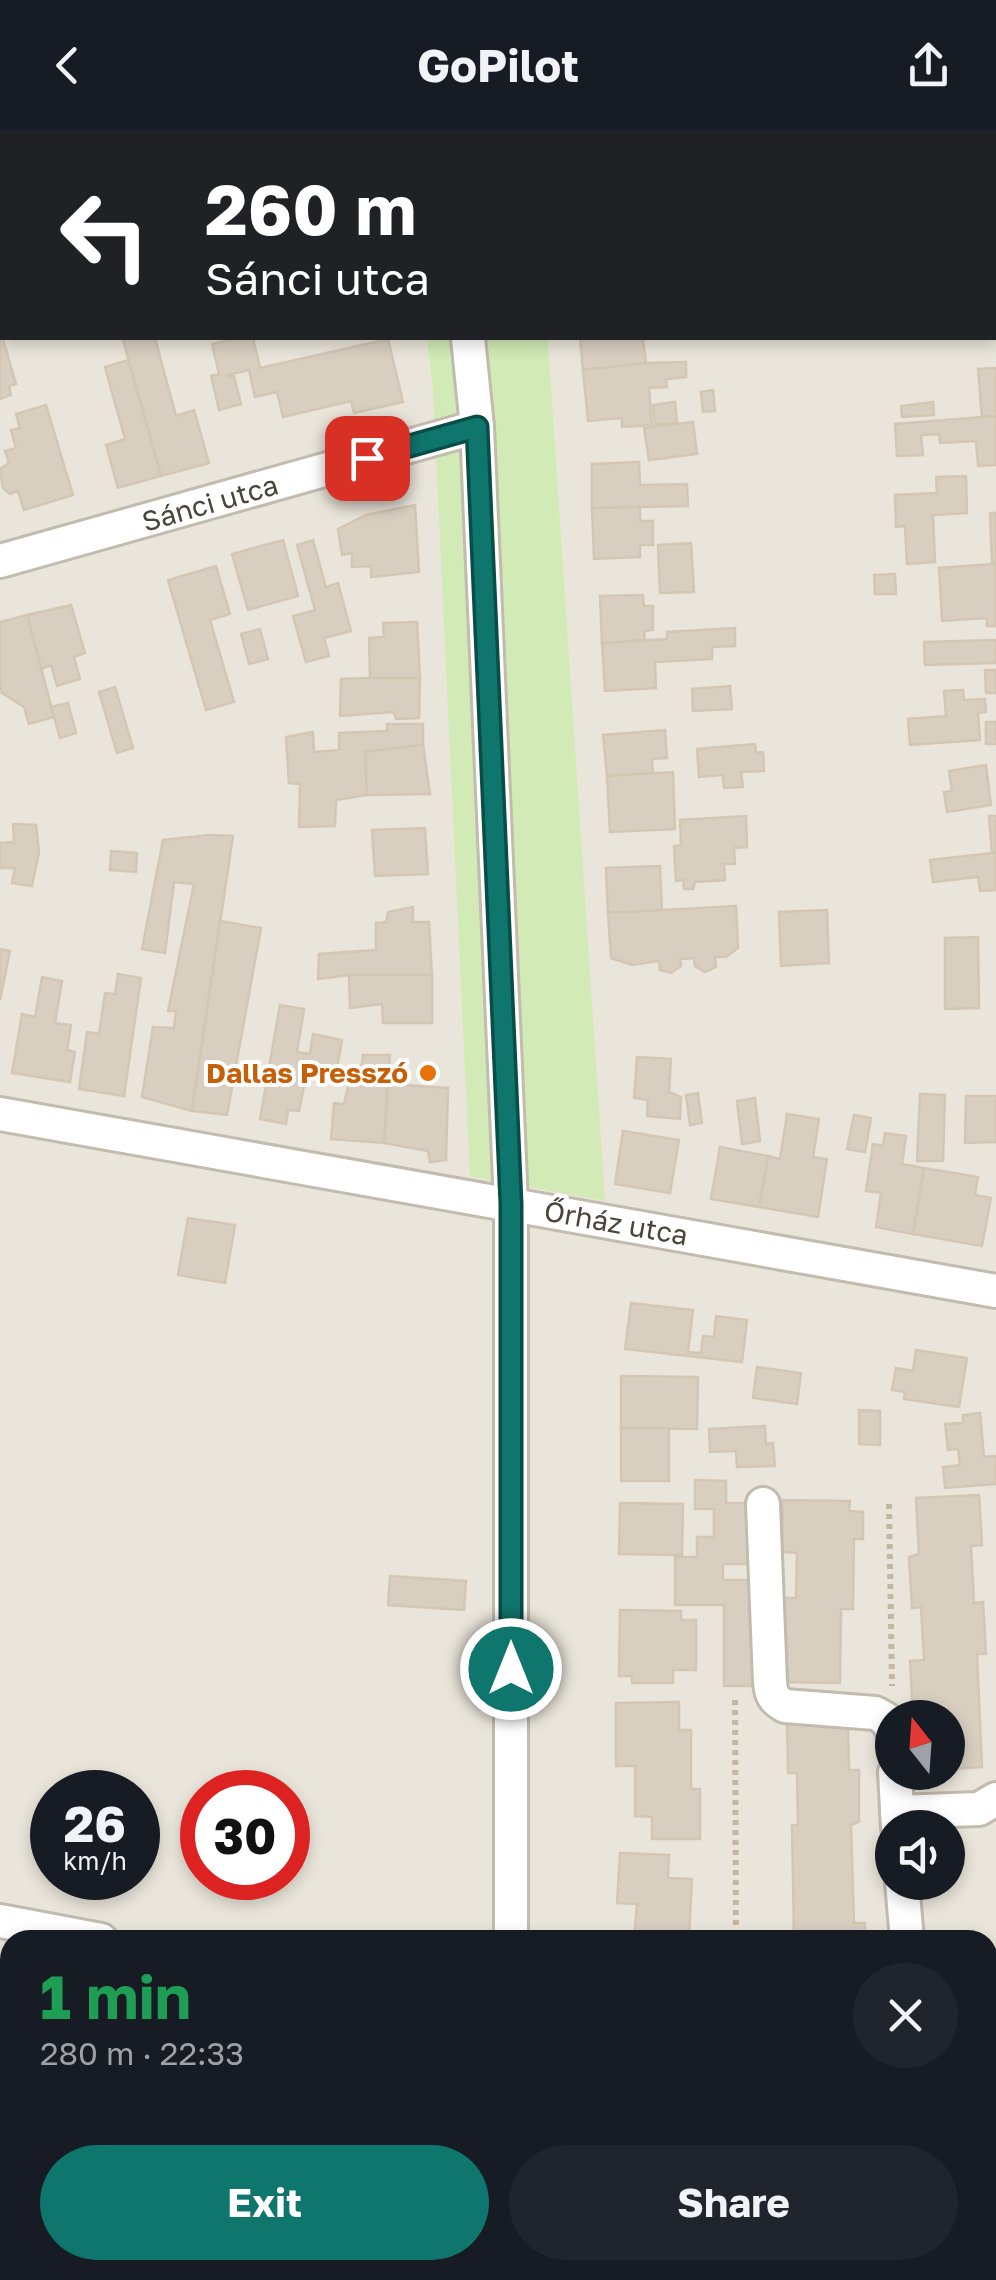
<!DOCTYPE html>
<html lang="en">
<head>
<meta charset="utf-8">
<style>
	:root { --surface:#171b24; --page:#20242c; --text:#f1f3f6; --muted:#9ea1a6; --accent:#0f766e }
	body { margin:0; font-family:"Golos Text",sans-serif; background:var(--page); color:var(--text); height:100vh; display:flex; flex-direction:column; font-size:38px; white-space:nowrap }
	* { box-sizing:border-box; margin:0 }
	p { font-size:32px; color:var(--muted) }
	.icon { flex:none; width:55px; height:55px; fill:none; stroke:currentColor; stroke-width:2; stroke-linecap:round; stroke-linejoin:round }
	.map { position:relative; flex:1; overflow:hidden }
	.sheet { position:absolute; left:0px; top:1800px; width:998px; height:350px; display:flex; flex-direction:column; background:var(--surface); border-radius:30px 30px 0 0; box-shadow:0 5px 15px #0003 }
	.sheet>* { flex:none }
	.top-card { position:absolute; left:0px; top:0px; width:998px; height:210px; box-shadow:0 5px 15px #0003; background:#202124; color:#fff; overflow:hidden }
	.needle { width:65px; rotate:343deg }
	.tools { position:absolute; left:875px; top:1570px; display:grid; gap:20px }
	.tools a { display:grid; place-items:center; width:90px; height:90px; border-radius:50%; background:var(--surface); box-shadow:0 5px 15px #0003; font-size:50px }
	.speed { position:absolute; left:30px; top:1640px; display:flex; gap:20px; font-size:50px; font-weight:700; text-align:center }
	.speed>* { display:grid; place-content:center; width:130px; height:130px; border-radius:50%; background:var(--surface); box-shadow:0 5px 15px #0003; line-height:1 }
	.speed small { font-size:25px; font-weight:400 }
	.speed .limit { border:15px solid #d22; background:#fff; color:#111 }
	.pin { position:absolute; display:grid; place-items:center; width:85px; height:85px; color:#fff; margin:-42px; border-radius:20px; box-shadow:0 5px 15px #0006 }
	.me { position:absolute; width:110px; margin:-55px; rotate:0deg; stroke-linejoin:round; filter:drop-shadow(0 0 8px #0008) }
	.turn { display:flex; align-items:center; gap:35px; height:210px; padding:0 40px; font-size:45px }
	.turn .icon { width:130px; height:130px; stroke-width:2.5 }
	.turn b { display:block; font-size:70px; line-height:85px }
	.round { display:grid; place-items:center; flex:none; width:105px; height:105px; border-radius:52px; background:var(--page) }
	.headline { display:flex; align-items:center; justify-content:space-between; height:170px; padding:0 40px }
	h1 { font-size:60px; font-weight:700; line-height:75px; color:#1e9e55 }
	.primary-button { display:flex; gap:20px; margin-top:auto; padding:20px 40px }
	.primary-button a { flex:1; height:115px; border-radius:60px; background:var(--accent); color:#fff; font-size:40px; font-weight:700; line-height:115px; text-align:center }
	.primary-button a+a { background:var(--page); color:var(--text) }
	header { display:flex; justify-content:space-between; align-items:center; height:130px; padding:0 40px; background:var(--surface); font-size:45px; font-weight:700 }
	.map>svg:first-child { display:block }
	.residential { fill:#eae5da; fill-rule:evenodd }
	.green { fill:#d2eab5 }
	.building { fill:#d8cfc1; stroke:#d3c7b4; stroke-width:2.5 }
	.lines { fill:none; stroke-linecap:round; stroke-linejoin:round }
	.minor-casing { stroke:#c2bbae; stroke-width:38 }
	.path { stroke:#c4b79f; stroke-width:6; stroke-dasharray:5 5; stroke-linecap:butt }
	.minor { stroke:#fff; stroke-width:32 }
	.rail { stroke:#9a9a9a; stroke-width:8; stroke-dasharray:12 12; stroke-linecap:butt }
	.route-casing { stroke:#0a4d48; stroke-width:25 }
	.route { stroke:#0f766e; stroke-width:18 }
	.food-dot { fill:#e8710a; stroke:#fff; stroke-width:4 }
	.labels { text-anchor:middle; stroke-width:8; stroke-linejoin:round; paint-order:stroke }
	.street-label { font-size:28px; fill:#4b4439; stroke:#fff }
	.food-label { font-size:28px; font-weight:bold; fill:#c56008; stroke:#fff; text-anchor:end }
</style>
</head>
<body>
<header><svg class="icon" aria-label="back" viewBox="0 0 24 24"><path d="M15 5l-7 7 7 7"/></svg>GoPilot<svg class="icon" aria-label="share" viewBox="0 0 24 24"><path d="M12 15V3M7 8l5-5 5 5M5 13v7h14v-7"/></svg></header>
<div class="map">
<svg width="996" height="2150" viewBox="0 0 996 2150">
	<rect width="100%" height="100%" fill="#f6f3ec"/>
	<path class="residential" d="M 0,0 L 405,0 L 405,2 L 2,2 L 2,208 L 427,208 L 433,261 L 604,1071 L 548,208 L 995,208 L 995,2 L 535,2 L 535,0 L 996,0 L 996,2026 L 988,2024 L 988,1810 L 10,1810 L 10,1844 L 0,1842 ZM 892,1588 L 948,1588 L 948,1642 L 892,1642 ZM 52,1662 L 138,1662 L 138,1748 L 52,1748 ZM 202,1662 L 288,1662 L 288,1748 L 202,1748 ZM 892,1698 L 948,1698 L 948,1752 L 892,1752 Z"/>
	<g class="green">
		<polygon points="427,208 548,208 605,1071 470,1046 433,261"/>
		<polygon points="0,1974 10,1975 10,2060 0,2058"/>
		<polygon points="488,2140 953,2140 996,2148 996,2150 549,2150"/>
	</g>
	<g class="building">
		<polygon points="0,199 16,254 9,256 11,265 0,269"/>
		<polygon points="134,208 155,208 176,286 194,280 209,333 161,346 123,210"/>
		<polygon points="238,208 253,208 260,238 388,209 403,272 354,283 351,271 283,287 277,262 255,267 249,240 227,245 228,247 234,246 241,274 219,280 211,246 219,244 212,214"/>
		<polygon points="580,208 643,208 646,233 583,240"/>
		<polygon points="128,230 161,346 118,358 106,315 125,309 105,237"/>
		<polygon points="686,232 686,247 666,249 667,257 649,258 652,295 622,297 622,288 588,291 583,240 646,233"/>
		<polygon points="996,238 996,286 982,288 978,239"/>
		<polygon points="713,260 715,281 703,282 701,262"/>
		<polygon points="675,272 677,293 655,295 653,275"/>
		<polygon points="933,272 934,285 902,287 901,276"/>
		<polygon points="46,275 73,365 24,380 18,361 10,364 3,358 0,342 1,338 9,333 5,321 16,318 11,300 20,298 16,284"/>
		<polygon points="996,286 996,335 978,336 976,311 940,313 939,304 921,305 923,325 897,326 895,294"/>
		<polygon points="693,292 697,324 649,330 644,298"/>
		<polygon points="639,332 640,355 687,354 688,376 592,378 592,334"/>
		<polygon points="966,346 967,383 933,385 935,432 907,434 905,396 896,397 895,365 937,363 936,347"/>
		<polygon points="415,375 419,442 371,447 371,436 352,437 352,423 342,425 338,399 366,385"/>
		<polygon points="640,377 640,391 653,391 653,415 640,415 640,427 594,429 592,378"/>
		<polygon points="990,383 996,383 996,434 992,434"/>
		<polygon points="283,410 298,466 248,480 232,424"/>
		<polygon points="313,410 326,457 338,453 351,501 324,508 329,526 306,532 293,486 315,480 297,415"/>
		<polygon points="691,413 694,462 660,463 658,415"/>
		<polygon points="992,434 996,434 996,496 987,496 987,488 942,491 939,438"/>
		<polygon points="216,436 230,484 210,490 234,572 206,580 168,450"/>
		<polygon points="895,444 896,464 875,464 874,445"/>
		<polygon points="643,465 644,476 653,476 653,500 644,501 645,510 602,513 600,466"/>
		<polygon points="71,475 85,523 74,527 80,549 57,556 51,535 41,539 27,485"/>
		<polygon points="27,485 54,587 29,594 24,577 2,563 0,554 0,492"/>
		<polygon points="417,492 420,548 370,548 369,508 384,507 383,493"/>
		<polygon points="735,498 735,516 712,517 712,529 655,532 656,558 605,561 602,513 667,509 667,502"/>
		<polygon points="260,499 268,529 249,534 241,504"/>
		<polygon points="996,510 996,533 925,535 924,512"/>
		<polygon points="985,540 996,540 996,563 986,563"/>
		<polygon points="370,548 420,548 419,588 396,589 394,582 340,586 341,549"/>
		<polygon points="730,556 732,579 693,581 692,559"/>
		<polygon points="115,557 133,618 117,623 99,562"/>
		<polygon points="963,560 964,570 985,569 986,582 978,583 980,610 910,615 908,589 946,586 944,561"/>
		<polygon points="68,573 76,603 60,608 51,577"/>
		<rect x="986" y="592" width="10" height="22"/>
		<polygon points="387,594 423,594 423,615 365,622 367,665 336,670 335,696 299,697 300,654 289,653 286,607 313,602 314,622 339,620 339,603 387,601"/>
		<polygon points="665,600 667,628 652,629 653,643 607,646 603,605"/>
		<polygon points="755,614 756,623 763,622 764,641 741,642 743,657 724,658 723,645 699,647 697,619"/>
		<polygon points="423,615 430,664 367,665 365,622"/>
		<polygon points="986,635 991,675 947,682 944,662 952,661 949,641"/>
		<polygon points="673,642 675,699 610,702 607,646"/>
		<polygon points="746,686 747,717 734,718 735,734 724,734 725,750 695,752 693,759 684,759 683,750 676,751 674,716 681,715 680,690"/>
		<polygon points="989,686 996,686 996,723 992,723"/>
		<polygon points="13,694 36,695 39,722 32,756 12,753 15,738 0,738 0,713 14,712"/>
		<polygon points="425,698 428,744 375,746 372,700"/>
		<polygon points="209,705 233,706 192,981 142,967 153,897 174,898 176,881 168,881 194,754 174,752 165,823 142,819 163,710"/>
		<polygon points="111,721 137,723 136,742 110,740"/>
		<polygon points="992,723 996,723 996,760 980,761 978,747 933,752 930,730"/>
		<polygon points="660,736 662,781 608,783 606,738"/>
		<polygon points="736,776 738,818 726,827 715,827 716,837 705,842 695,836 694,828 680,829 681,836 671,843 660,840 659,831 632,835 611,828 608,783"/>
		<polygon points="413,777 413,792 429,792 432,845 349,845 318,849 319,824 376,820 376,793 386,792 388,782"/>
		<polygon points="827,780 829,833 781,836 779,782"/>
		<polygon points="220,791 261,798 227,985 192,981"/>
		<polygon points="978,807 979,878 945,879 945,808"/>
		<polygon points="0,819 10,821 0,870"/>
		<polygon points="118,844 141,848 124,966 79,959 87,902 99,904 105,863 115,864"/>
		<polygon points="349,845 432,845 432,893 383,893 382,874 350,878"/>
		<polygon points="42,847 62,851 55,893 71,895 67,920 75,922 70,952 12,943 22,884 35,887"/>
		<polygon points="280,875 304,879 297,922 310,924 313,904 342,910 335,950 306,946 299,981 288,980 286,994 260,989"/>
		<polygon points="363,925 390,925 384,1013 331,1009 334,973 344,974 349,953 359,955"/>
		<polygon points="637,927 671,929 669,962 681,967 680,989 647,986 648,970 634,968"/>
		<polygon points="388,954 448,958 446,1030 430,1032 428,1021 384,1013"/>
		<polygon points="698,963 702,993 690,995 686,965"/>
		<polygon points="920,964 945,965 943,1031 917,1031"/>
		<polygon points="966,966 996,966 996,1012 965,1013"/>
		<polygon points="755,968 760,1011 742,1014 737,971"/>
		<polygon points="787,984 819,989 813,1027 827,1029 818,1087 759,1077 768,1026 780,1029"/>
		<polygon points="854,985 871,988 865,1022 847,1019"/>
		<polygon points="623,1001 679,1010 670,1063 615,1054"/>
		<polygon points="885,1003 906,1006 902,1034 924,1038 913,1104 876,1097 881,1063 866,1061 873,1014 883,1016"/>
		<polygon points="720,1017 768,1026 759,1077 711,1069"/>
		<polygon points="924,1038 978,1047 975,1065 991,1068 982,1116 913,1104"/>
		<polygon points="188,1088 235,1095 225,1153 178,1145"/>
		<polygon points="631,1173 693,1180 688,1222 701,1223 703,1206 714,1207 716,1186 747,1190 742,1232 625,1219"/>
		<polygon points="916,1220 967,1228 959,1277 904,1269 905,1262 892,1260 896,1238 913,1241"/>
		<polygon points="757,1237 801,1243 797,1274 753,1268"/>
		<polygon points="621,1246 698,1247 697,1299 621,1298"/>
		<polygon points="859,1280 880,1281 880,1315 859,1314"/>
		<polygon points="980,1283 984,1327 996,1326 996,1354 945,1358 943,1337 960,1335 958,1319 948,1320 945,1294 963,1293 963,1285"/>
		<polygon points="765,1296 766,1314 773,1313 775,1336 737,1337 736,1321 710,1322 709,1299"/>
		<rect x="621" y="1298" width="48" height="53"/>
		<polygon points="695,1350 726,1351 726,1373 750,1373 750,1434 723,1434 723,1450 755,1450 755,1556 724,1556 724,1475 675,1475 675,1427 697,1427 697,1407 714,1407 714,1379 695,1379"/>
		<polygon points="979,1365 982,1415 971,1416 974,1473 983,1472 986,1524 977,1524 982,1637 948,1639 948,1588 913,1588 910,1531 924,1530 921,1477 912,1478 909,1427 919,1424 916,1368"/>
		<polygon points="783,1370 850,1371 849,1381 863,1382 863,1409 854,1409 853,1479 841,1479 840,1553 781,1552 783,1468 796,1468 797,1423 782,1422"/>
		<polygon points="620,1373 683,1374 682,1425 619,1424"/>
		<polygon points="390,1446 466,1451 464,1480 388,1475"/>
		<polygon points="620,1480 681,1481 681,1490 696,1490 696,1540 673,1540 673,1553 632,1553 632,1546 619,1546"/>
		<polygon points="679,1572 679,1600 691,1600 691,1659 700,1659 700,1709 652,1709 652,1687 635,1686 635,1636 616,1636 616,1573"/>
		<polygon points="848,1592 849,1640 859,1640 859,1692 851,1695 854,1793 865,1793 865,1810 804,1810 804,1805 794,1805 792,1695 798,1695 797,1643 788,1643 787,1593"/>
		<polygon points="620,1723 669,1725 668,1748 692,1749 689,1804 707,1805 707,1810 634,1810 637,1774 617,1773"/>
	</g>
	<g class="lines">
		<g class="minor-casing">
			<g id="minor">
				<polyline points="447,0 448,2"/>
				<polyline points="468,208 477,297 511,1074 511,1810"/>
				<polyline points="0,431 477,297"/>
				<polyline points="0,984 996,1161"/>
				<path d="M 763,1374 L 770,1552 C 771,1565 774,1570 785,1576 L 875,1583 L 886,1589 L 892,1600"/>
				<polyline points="895,1642 898,1698"/>
				<polyline points="897,1682 979,1679 996,1669"/>
				<polyline points="902,1752 907,1810"/>
				<polyline points="0,1791 101,1810"/>
				<polyline points="988,1969 996,1970"/>
			</g>
		</g>
		<g class="path">
			<polyline points="889,1374 892,1556"/>
			<polyline points="735,1570 736,1810"/>
			<polyline points="988,1928 996,1908"/>
			<polyline points="0,2036 10,2037"/>
			<polyline points="610,2140 668,2150"/>
		</g>
		<use href="#minor" class="minor"/>
		<g class="rail">
			<polyline points="0,1896 10,1897"/>
			<polyline points="988,2081 996,2083"/>
		</g>
	</g>
	<g class="lines">
		<g class="route-casing">
			<polyline id="route" points="367,328 477,297 511,1074 511,1539"/>
		</g>
		<use href="#route" class="route"/>
	</g>
	<circle class="food-dot" cx="428" cy="943" r="10"/>
	<g class="labels">
		<g class="street-label">
			<text transform="translate(210 373) rotate(-16)" y="10">Sánci utca</text>
			<text transform="translate(616 1093) rotate(10)" y="10">Őrház utca</text>
		</g>
		<g class="food-label">
			<text x="408" y="953">Dallas Presszó</text>
		</g>
	</g>
</svg>
<div class="tools">
<a><svg class="needle" viewBox="-14 -14 28 28"><path d="M0-13l5 13h-10z" fill="#e53935"/><path d="M0 13l5-13h-10z" fill="#9ea1a6"/></svg></a>
<a><svg class="icon" aria-label="sound" viewBox="0 0 24 24"><path d="M4 9h4l5-4v14l-5-4H4zM17 9q2 3 0 6"/></svg></a>
</div>
<div class="speed"><div>26<small>km/h</small></div><div class="limit">30</div></div>
<div class="pin" style="left:367px;top:328px;background:#d93025"><svg class="icon" aria-label="arrive" viewBox="0 0 24 24"><path d="M6 21V4h12l-3 4 3 4H6"/></svg></div>
<svg class="me" style="left:511px;top:1539px" viewBox="-20 -20 40 40"><circle r="17" fill="#0f766e" stroke="#fff" stroke-width="3"/><path d="M0-11L8 9 0 5-8 9z" fill="#fff"/></svg>
<div class="top-card">
<div class="turn"><svg class="icon" aria-label="left" viewBox="0 0 24 24"><path d="M17 20v-9H6M10 6l-5 5 5 5"/></svg><div><b>260 m</b>Sánci utca</div></div>
</div>
<section class="sheet">
<div class="headline"><div><h1>1 min</h1><p>280 m · 22:33</p></div><a class="round"><svg class="icon" aria-label="close" viewBox="0 0 24 24"><path d="M6 6l12 12M18 6L6 18"/></svg></a></div>
<div class="primary-button"><a>Exit</a><a>Share</a></div>
</section>
</div>
</body>
</html>
